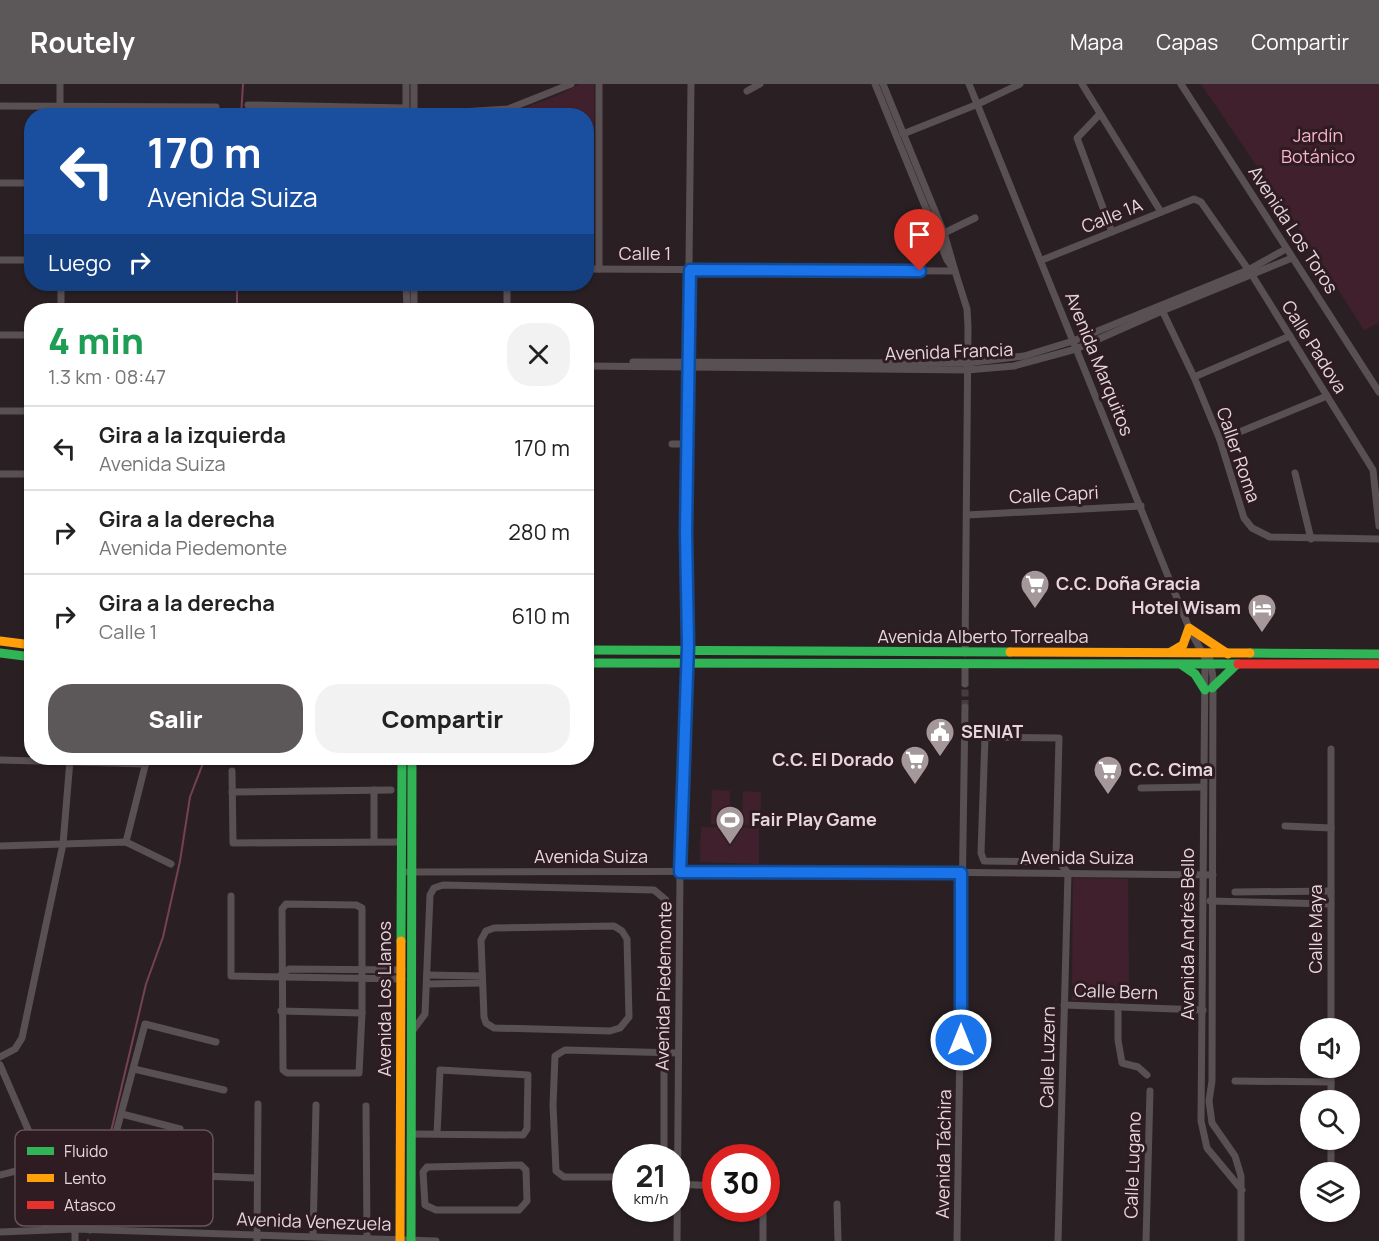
<!DOCTYPE html>
<html lang="es">
<head>
<meta charset="utf-8">
<style>
	:root { --surface:#fff; --page:#f2f2f2; --text:#222; --muted:#767676; --line:#e0e0e0; --accent:#5c5758 }
	body { margin:0; font-family:Manrope,sans-serif; background:var(--page); color:var(--text); height:100vh; display:flex; flex-direction:column; font-size:22px; white-space:nowrap }
	* { box-sizing:border-box; margin:0 }
	p { font-size:20px; color:var(--muted) }
	.icon { flex:none; width:33px; height:33px; fill:none; stroke:currentColor; stroke-width:2; stroke-linecap:round; stroke-linejoin:round }
	.map { position:relative; flex:1; overflow:hidden }
	.side { position:absolute; left:24px; top:219px; width:570px; height:462px; display:flex; flex-direction:column; background:var(--surface); border-radius:24px; box-shadow:0 2px 4px #0004 }
	.side>* { flex:none }
	.top-card { position:absolute; left:24px; top:24px; width:570px; height:183px; border-radius:24px; box-shadow:0 2px 4px #0004; background:#1a4fa0; color:#fff; overflow:hidden }
	.buttons { position:absolute; left:1300px; top:934px; display:grid; gap:12px }
	.buttons a { display:grid; place-items:center; width:60px; height:60px; border-radius:50%; background:var(--surface); box-shadow:0 2px 4px #0004; font-size:30px }
	.speed { position:absolute; left:612px; top:1060px; display:flex; gap:12px; font-size:30px; font-weight:700; text-align:center }
	.speed>* { display:grid; place-content:center; width:78px; height:78px; border-radius:50%; background:var(--surface); box-shadow:0 2px 4px #0004; line-height:1 }
	.speed small { font-size:15px; font-weight:400 }
	.speed .limit { border:9px solid #d22; background:#fff; color:#111 }
	.pin { position:absolute; display:grid; place-items:center; width:51px; height:51px; color:#fff; margin:-62px -26px; border-radius:50% 50% 50% 0; rotate:-45deg; box-shadow:0 0 6px #0007 }
	.pin .icon { rotate:45deg }
	.me { position:absolute; width:66px; margin:-33px; rotate:0deg; stroke-linejoin:round; filter:drop-shadow(0 0 4px #0008) }
	.turn { display:flex; align-items:center; gap:21px; height:126px; padding:0 24px; font-size:27px }
	.turn .icon { width:78px; height:78px; stroke-width:2.5 }
	.turn b { display:block; font-size:42px; line-height:51px }
	.then { display:flex; align-items:center; height:57px; padding:0 24px; background:#0003; gap:12px; font-size:22px }
	.round { display:grid; place-items:center; flex:none; width:63px; height:63px; border-radius:24px; background:var(--page) }
	.overview { display:flex; align-items:center; justify-content:space-between; height:102px; padding:0 24px }
	h1 { font-size:36px; font-weight:800; line-height:45px; color:#1e9e55 }
	.cta { display:flex; gap:12px; margin-top:auto; padding:12px 24px }
	.cta a { flex:1; height:69px; border-radius:24px; background:var(--accent); color:#fff; font-size:24px; font-weight:800; line-height:69px; text-align:center }
	.cta a+a { background:var(--page); color:var(--text) }
	ul { padding:0; list-style:none }
	li { display:flex; align-items:center; gap:18px; height:84px; padding:0 24px; border-top:2px solid var(--line) }
	li div { flex:1 }
	li b { display:block; font-size:22px }
	li em { font-style:normal }
	header { display:flex; align-items:center; gap:36px; box-sizing:border-box; height:84px; padding:0 30px; background:var(--accent); color:#fff }
	header strong { font-size:28px }
	nav { display:flex; gap:33px; margin-inline-start:auto; font-size:21px }
	.map>svg:first-child { display:block }
	.green { fill:#40202d }
	.lines { fill:none; stroke-linecap:round; stroke-linejoin:round }
	.stream { stroke:#764155; stroke-width:2 }
	.street-tunnel { stroke:#463c3f; stroke-width:7; stroke-dasharray:7 3.5; stroke-linecap:butt }
	.street { stroke:#595053; stroke-width:7 }
	.fast { stroke:#30b455; stroke-width:9 }
	.slow { stroke:#ff9f0a; stroke-width:9 }
	.jam { stroke:#e5322d; stroke-width:9 }
	.route-casing { stroke:#114b97; stroke-width:15 }
	.route { stroke:#1a73e8; stroke-width:10 }
	.labels { text-anchor:middle; stroke-width:6; stroke-linejoin:round; paint-order:stroke }
	.park-label { font-size:18px; fill:#fdb3cc; stroke:#2e1c22 }
	.street-label { font-size:18px; fill:#e5d8dc; stroke:#2e1c22 }
	.poi-label { font-size:18px; font-weight:bold; fill:#e5d8dc; stroke:#2e1c22; text-anchor:start }
	.key { fill:#2e1c22; stroke:#65545a; stroke-width:1.5 }
	.key-label { font-size:16px; fill:#e5d8dc }
</style>
</head>
<body>
<header>
<strong>Routely</strong>
<nav><a>Mapa</a><a>Capas</a><a>Compartir</a></nav>
</header>
<div class="map">
<svg width="1379" height="1157" viewBox="0 0 1379 1157">
	<rect width="100%" height="100%" fill="#2a2023"/>
	<g class="green">
		<polygon points="580,0 594,0 594,96 587,96 586,32 513,31 513,28 554,13"/>
		<polygon points="1201,0 1379,0 1379,239 1364,246 1295,138"/>
		<polygon points="712,706 730,707 729,741 711,740"/>
		<polygon points="743,707 761,708 760,742 742,741"/>
		<polygon points="701,743 759,744 759,780 700,778"/>
		<polygon points="1073,794 1128,795 1129,917 1072,916"/>
	</g>
	<g class="lines">
		<g class="stream">
			<polyline points="241,32 243,0"/>
			<polyline points="237,226 237,200"/>
			<polyline points="99,1098 146,900 163,853 180,777 190,713 205,674"/>
			<polyline points="88,1157 88,1156"/>
		</g>
		<polyline class="street-tunnel" points="965,623 965,600"/>
		<g class="street">
			<polyline points="60,0 60,32"/>
			<polyline points="414,0 414,32"/>
			<polyline points="875,0 947,176 955,187 944,149 883,0"/>
			<polyline points="969,0 1189,544 1205,574 1201,1037 1207,1064 1242,1106"/>
			<polyline points="1082,0 1161,128"/>
			<polyline points="1181,0 1379,308"/>
			<polyline points="747,7 760,0"/>
			<polyline points="248,21 406,24"/>
			<polyline points="0,22 216,23"/>
			<polyline points="414,31 508,25 571,0"/>
			<polyline points="1099,31 1077,54 1112,148"/>
			<polyline points="406,32 406,0"/>
			<polyline points="903,50 978,20 1020,0"/>
			<polyline points="0,99 32,99"/>
			<polyline points="944,149 975,134"/>
			<polyline points="0,176 32,176"/>
			<polyline points="1042,176 1194,115 1201,118 1252,191 1373,386 1379,442"/>
			<polyline points="586,185 955,187 967,225 968,243 965,569"/>
			<polyline points="599,185 599,0"/>
			<polyline points="61,200 61,226"/>
			<polyline points="406,200 407,226"/>
			<polyline points="507,200 507,226"/>
			<polyline points="1161,224 1194,293 1220,356 1244,434 1252,444 1270,453 1379,455"/>
			<polyline points="414,226 414,200"/>
			<polyline points="0,251 32,251"/>
			<polyline points="633,278 967,279 1024,272 1073,257 1248,186 1286,165"/>
			<polyline points="586,282 967,286 1014,282 1076,265 1162,227 1292,174"/>
			<polyline points="1194,293 1290,252"/>
			<polyline points="0,327 32,327"/>
			<polyline points="1220,356 1327,312"/>
			<polyline points="672,360 688,360"/>
			<polyline points="1295,389 1311,455"/>
			<polyline points="0,390 32,390"/>
			<polyline points="967,431 1141,422"/>
			<polyline points="1206,570 1210,575 1213,593 1212,997 1209,1017 1212,1039 1235,1072 1241,1092 1241,1157"/>
			<polyline points="965,579 965,600"/>
			<polyline points="1331,665 1331,945"/>
			<polyline points="0,676 146,680"/>
			<polyline points="232,687 233,759 401,758"/>
			<polyline points="1141,704 1203,703"/>
			<polyline points="232,708 391,706"/>
			<polyline points="1285,742 1331,744"/>
			<polyline points="374,757 374,706"/>
			<polyline points="126,758 147,674"/>
			<polyline points="0,762 126,758 171,780"/>
			<polyline points="1056,774 1052,778 984,777 981,769 985,653 1059,654 1056,774 1068,789 1058,1157"/>
			<polyline points="408,788 834,787 1213,791"/>
			<polyline points="1235,808 1331,807"/>
			<polyline points="231,812 231,892 402,895"/>
			<polyline points="1210,817 1331,820"/>
			<polygon points="286,820 356,821 362,824 362,929 359,989 287,989 283,986 282,825"/>
			<polygon points="614,842 622,847 627,855 629,933 620,944 610,947 494,944 486,939 484,933 481,856 486,847 494,844"/>
			<polyline points="281,891 289,885 402,886"/>
			<polyline points="427,891 482,892"/>
			<polyline points="427,900 482,899"/>
			<polyline points="1064,921 1203,926"/>
			<polyline points="1118,923 1118,956 1122,979 1138,983 1147,991"/>
			<polyline points="281,927 362,929"/>
			<polyline points="411,949 425,930 430,811 434,804 443,801 654,806 666,816 662,945"/>
			<polyline points="664,969 664,1074"/>
			<polyline points="0,973 15,965 22,954 63,760 70,676"/>
			<polyline points="0,981 43,1080 46,1144"/>
			<polyline points="134,985 224,1006"/>
			<polyline points="1235,997 1331,998"/>
			<polyline points="1331,1017 1331,984"/>
			<polyline points="366,1022 367,1153"/>
			<polyline points="122,1030 180,1045"/>
			<polyline points="411,1050 523,1051 527,1045 528,991 440,986 437,1050"/>
			<polyline points="109,1073 139,1078"/>
			<polygon points="521,1081 526,1086 527,1117 519,1126 436,1126 425,1121 423,1088 427,1083"/>
			<polyline points="1331,1089 1331,1056"/>
			<polyline points="151,1090 255,1094"/>
			<polyline points="0,1091 43,1080"/>
			<polyline points="626,1093 564,1093 556,1087 553,1021 555,972 565,966 678,969"/>
			<polyline points="678,1100 716,1102"/>
			<polyline points="837,1120 838,1157"/>
			<polyline points="1330,1134 1330,1128"/>
			<polyline points="90,1146 145,940 216,958"/>
			<polyline points="0,1148 75,1145 436,1157"/>
			<polyline points="313,1152 316,1021"/>
			<polyline points="75,1157 75,1145"/>
			<polyline points="257,1157 258,1020"/>
			<polyline points="677,1157 680,788 688,561 686,448 691,0"/>
			<polyline points="763,1157 763,1125"/>
			<polyline points="957,1157 965,623"/>
			<polyline points="1146,1157 1150,1007"/>
		</g>
		<g class="fast">
			<polyline points="586,566 1010,568"/>
			<polyline points="0,569 32,573"/>
			<polyline points="1250,569 1379,570"/>
			<polyline points="586,579 1238,580"/>
			<polyline points="1182,581 1195,590 1205,606"/>
			<polyline points="1212,604 1236,581"/>
			<polyline points="401,857 402,674"/>
			<polyline points="411,1157 412,674"/>
		</g>
		<g class="slow">
			<polyline points="0,557 32,561"/>
			<polyline points="1010,568 1250,569"/>
			<polyline points="1171,568 1183,561 1189,544 1228,570"/>
			<polyline points="400,1157 401,857"/>
		</g>
		<polyline class="jam" points="1238,580 1379,580"/>
	</g>
	<g class="lines">
		<g class="route-casing">
			<polyline id="route" points="920,187 690,186 686,448 688,561 680,788 961,789 961,956"/>
		</g>
		<use href="#route" class="route"/>
	</g>
	<defs>
		<g id="supermarket-pin" transform="scale(1.5)"><path d="M0 17L-7.5 6A9.5 9.5 0 1 1 7.5 6Z" fill="#a4989b" stroke="#2e1c22"/><path d="M-6-5.5h2.5l.6 2H6L4.5 2H-2.5L-4.4-4H-6ZM-1.5 3.2a1.3 1.3 0 1 0 .1 0ZM3 3.2a1.3 1.3 0 1 0 .1 0Z" fill="#fff"/></g>
		<g id="hotel-pin" transform="scale(1.5)"><path d="M0 17L-7.5 6A9.5 9.5 0 1 1 7.5 6Z" fill="#a4989b" stroke="#2e1c22"/><path d="M-6-4.5h1.5V1H6V5H4.5V3h-9V5H-6ZM-4 0a1.8 1.8 0 1 1 3.6 0ZM.5 0V-2.5h3Q6-2.5 6 0Z" fill="#fff"/></g>
		<g id="civic-pin" transform="scale(1.5)"><path d="M0 17L-7.5 6A9.5 9.5 0 1 1 7.5 6Z" fill="#a4989b" stroke="#2e1c22"/><path d="M-.6-6.5H3V-4.5H.6V-3L4-1V1h2V6H-6V1h2V-1L-.6-3ZM-1.2 2.5V6h2.4V2.5Z" fill="#fff"/></g>
		<g id="stadium-pin" transform="scale(1.5)"><path d="M0 17L-7.5 6A9.5 9.5 0 1 1 7.5 6Z" fill="#a4989b" stroke="#2e1c22"/><path d="M0-5a6.5 5 0 1 0 0 10a6.5 5 0 1 0 0-10ZM-3.5-1.8h7v3.6h-7Z" fill="#fff"/></g>
	</defs>
	<g fill-rule="evenodd">
		<use href="#supermarket-pin" x="1035" y="500"/>
		<use href="#hotel-pin" x="1262" y="524"/>
		<use href="#civic-pin" x="940" y="648"/>
		<use href="#supermarket-pin" x="915" y="676"/>
		<use href="#supermarket-pin" x="1108" y="686"/>
		<use href="#stadium-pin" x="730" y="736"/>
	</g>
	<g class="labels">
		<g class="park-label">
			<text x="1318" y="58">Jardín<tspan x="1318" dy="21">Botánico</tspan></text>
		</g>
		<g class="street-label">
			<text transform="translate(1112 132) rotate(-22)" y="6">Calle 1A</text>
			<text transform="translate(1293 146) rotate(57)" y="6">Avenida Los Toros</text>
			<text x="645" y="176">Calle 1</text>
			<text transform="translate(1314 263) rotate(58)" y="6">Calle Padova</text>
			<text transform="translate(949 268) rotate(-2)" y="6">Avenida Francia</text>
			<text transform="translate(1099 280) rotate(68)" y="6">Avenida Marquitos</text>
			<text transform="translate(1238 371) rotate(71)" y="6">Caller Roma</text>
			<text transform="translate(1054 411) rotate(-3)" y="6">Calle Capri</text>
			<text x="983" y="559">Avenida Alberto Torrealba</text>
			<text x="591" y="779">Avenida Suiza</text>
			<text x="1077" y="780">Avenida Suiza</text>
			<text transform="translate(1316 845) rotate(-90)" y="6">Calle Maya</text>
			<text transform="translate(1188 850) rotate(-90)" y="6">Avenida Andrés Bello</text>
			<text transform="translate(664 902) rotate(-89)" y="6">Avenida Piedemonte</text>
			<text transform="translate(1116 908) rotate(2)" y="6">Calle Bern</text>
			<text transform="translate(385 915) rotate(-90)" y="6">Avenida Los Llanos</text>
			<text transform="translate(1048 973) rotate(-89)" y="6">Calle Luzern</text>
			<text transform="translate(944 1070) rotate(-89)" y="6">Avenida Táchira</text>
			<text transform="translate(1133 1081) rotate(-88)" y="6">Calle Lugano</text>
			<text transform="translate(314 1138) rotate(2)" y="6">Avenida Venezuela</text>
		</g>
		<g class="poi-label">
			<text x="1056" y="506">C.C. Doña Gracia</text>
			<text x="1241" y="530" text-anchor="end">Hotel Wisam</text>
			<text x="961" y="654">SENIAT</text>
			<text x="894" y="682" text-anchor="end">C.C. El Dorado</text>
			<text x="1129" y="692">C.C. Cima</text>
			<text x="751" y="742">Fair Play Game</text>
		</g>
	</g>
	<rect x="15" y="1046" width="198" height="96" rx="9" class="key"/>
	<rect x="27" y="1063" width="27" height="8" fill="#30b455"/>
	<rect x="27" y="1090" width="27" height="8" fill="#ff9f0a"/>
	<rect x="27" y="1117" width="27" height="8" fill="#e5322d"/>
	<g class="key-label">
		<text x="64" y="1073">Fluido</text>
		<text x="64" y="1100">Lento</text>
		<text x="64" y="1127">Atasco</text>
	</g>
</svg>
<div class="buttons">
<a><svg class="icon" aria-label="sound" viewBox="0 0 24 24"><path d="M4 9h4l5-4v14l-5-4H4zM17 9q2 3 0 6"/></svg></a>
<a><svg class="icon" aria-label="search" viewBox="0 0 24 24"><circle cx="10" cy="10" r="6"/><path d="M15 15l6 6"/></svg></a>
<a><svg class="icon" aria-label="layers" viewBox="0 0 24 24"><path d="M12 4l9 5-9 5-9-5zM3 14l9 5 9-5"/></svg></a>
</div>
<div class="speed"><div>21<small>km/h</small></div><div class="limit">30</div></div>
<div class="pin" style="left:920px;top:187px;background:#d93025"><svg class="icon" aria-label="arrive" viewBox="0 0 24 24"><path d="M6 21V4h12l-3 4 3 4H6"/></svg></div>
<svg class="me" style="left:961px;top:956px" viewBox="-20 -20 40 40"><circle r="17" fill="#1a73e8" stroke="#fff" stroke-width="3"/><path d="M0-11L8 9 0 5-8 9z" fill="#fff"/></svg>
<div class="top-card">
<div class="turn"><svg class="icon" aria-label="left" viewBox="0 0 24 24"><path d="M17 20v-9H6M10 6l-5 5 5 5"/></svg><div><b>170 m</b>Avenida Suiza</div></div>
<div class="then">Luego<svg class="icon" aria-label="right" viewBox="0 0 24 24"><path d="M7 20v-9h11M14 6l5 5-5 5"/></svg></div>
</div>
<section class="side">
<div class="overview"><div><h1>4 min</h1><p>1.3 km · 08:47</p></div><a class="round"><svg class="icon" aria-label="close" viewBox="0 0 24 24"><path d="M6 6l12 12M18 6L6 18"/></svg></a></div>
<ul>
<li><svg class="icon" aria-label="left" viewBox="0 0 24 24"><path d="M17 20v-9H6M10 6l-5 5 5 5"/></svg><div><b>Gira a la izquierda</b><p>Avenida Suiza</p></div><em>170 m</em></li>
<li><svg class="icon" aria-label="right" viewBox="0 0 24 24"><path d="M7 20v-9h11M14 6l5 5-5 5"/></svg><div><b>Gira a la derecha</b><p>Avenida Piedemonte</p></div><em>280 m</em></li>
<li><svg class="icon" aria-label="right" viewBox="0 0 24 24"><path d="M7 20v-9h11M14 6l5 5-5 5"/></svg><div><b>Gira a la derecha</b><p>Calle 1</p></div><em>610 m</em></li>
</ul>
<div class="cta"><a>Salir</a><a>Compartir</a></div>
</section>
</div>
</body>
</html>
